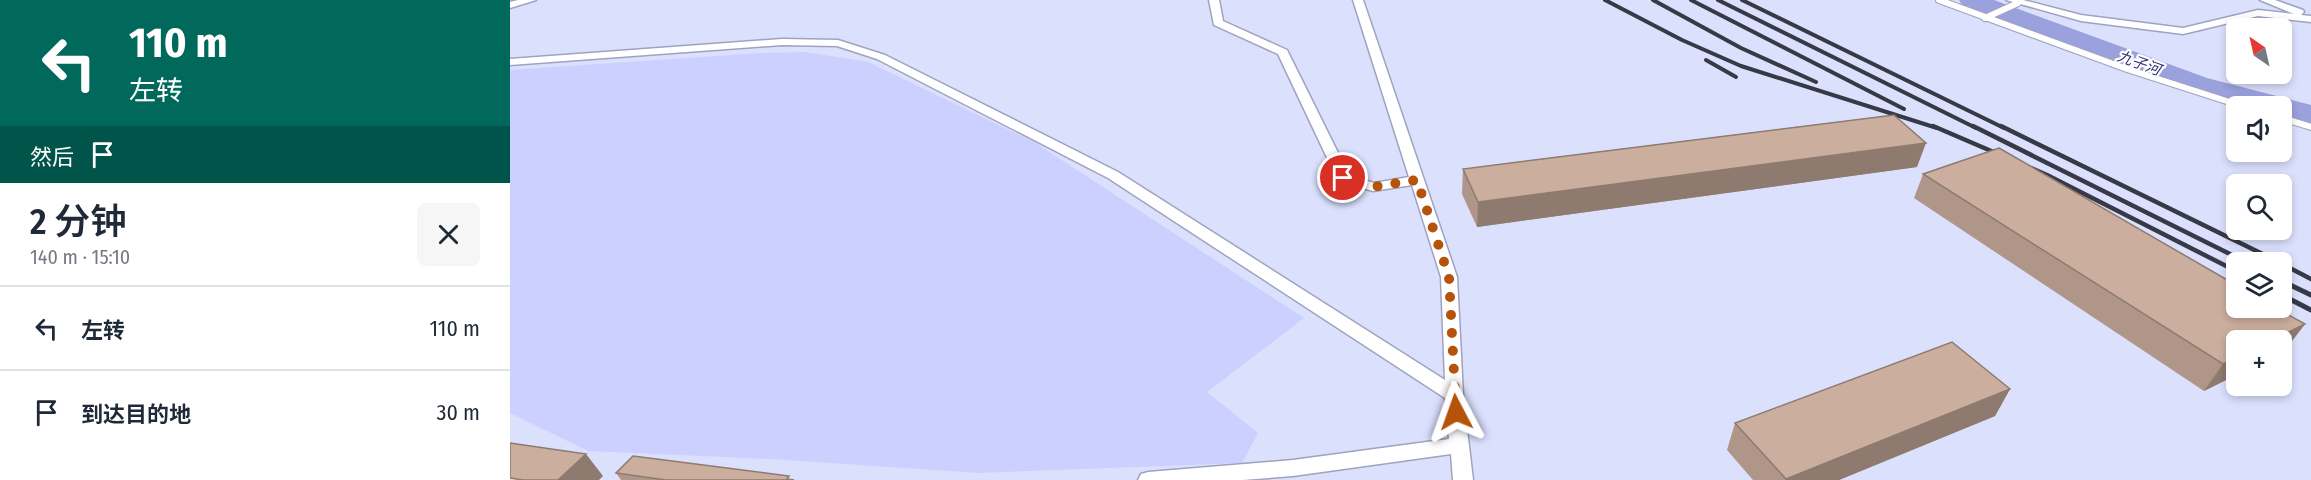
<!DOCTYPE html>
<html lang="zh">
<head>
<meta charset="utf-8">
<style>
	:root { --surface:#fff; --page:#f6f6f7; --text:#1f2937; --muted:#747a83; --line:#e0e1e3 }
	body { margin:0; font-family:"Fira Sans Condensed","Noto Sans SC",sans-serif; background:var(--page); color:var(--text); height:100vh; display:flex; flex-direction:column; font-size:22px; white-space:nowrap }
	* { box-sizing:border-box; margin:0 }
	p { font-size:20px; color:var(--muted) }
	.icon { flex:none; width:33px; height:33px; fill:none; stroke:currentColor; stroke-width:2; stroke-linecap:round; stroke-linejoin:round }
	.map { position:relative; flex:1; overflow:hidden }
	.drawer { display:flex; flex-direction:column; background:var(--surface); width:510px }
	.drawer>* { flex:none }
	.guide { background:#00695c; color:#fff; overflow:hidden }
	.needle { width:39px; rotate:326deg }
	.fabs { position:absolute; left:1716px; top:18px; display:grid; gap:12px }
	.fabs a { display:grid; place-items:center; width:66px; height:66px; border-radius:9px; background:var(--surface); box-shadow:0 3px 9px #0003; font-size:30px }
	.pin { position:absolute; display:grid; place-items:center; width:51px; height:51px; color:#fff; margin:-26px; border:3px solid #fff; border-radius:50%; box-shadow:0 2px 6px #0007 }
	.me { position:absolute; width:66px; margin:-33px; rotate:356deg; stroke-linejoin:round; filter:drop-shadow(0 0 4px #0008) }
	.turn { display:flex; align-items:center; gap:21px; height:126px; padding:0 30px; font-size:27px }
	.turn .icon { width:78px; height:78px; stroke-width:2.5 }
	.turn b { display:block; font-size:42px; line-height:51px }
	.then { display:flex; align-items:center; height:57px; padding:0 30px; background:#0003; gap:12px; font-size:22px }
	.round { display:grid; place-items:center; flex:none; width:63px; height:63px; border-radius:9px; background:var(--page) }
	.headline { display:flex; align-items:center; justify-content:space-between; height:102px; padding:0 30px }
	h1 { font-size:36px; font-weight:600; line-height:45px }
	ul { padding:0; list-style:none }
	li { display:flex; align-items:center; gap:18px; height:84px; padding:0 30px; border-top:2px solid var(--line) }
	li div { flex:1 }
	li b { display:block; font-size:22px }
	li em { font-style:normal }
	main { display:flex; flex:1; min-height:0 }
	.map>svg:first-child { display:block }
	.green { fill:#cbd0fe }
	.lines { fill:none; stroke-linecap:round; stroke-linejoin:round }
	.river { fill:#9ba1dd; fill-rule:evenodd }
	.service-casing { stroke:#9fa3bf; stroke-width:8 }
	.minor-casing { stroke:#9fa3bf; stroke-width:3 }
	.service { stroke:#fff; stroke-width:6 }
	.minor { fill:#fff; fill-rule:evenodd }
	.rail-far2 { stroke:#373946; stroke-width:4 }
	.rail-far1 { stroke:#373946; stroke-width:4.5 }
	.rail { stroke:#373946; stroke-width:5 }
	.wall { fill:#af9688 }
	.shaded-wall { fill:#8e7a6f }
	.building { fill:#cbae9e; stroke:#8e7a6f; stroke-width:1.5 }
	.route { stroke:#b45309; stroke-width:10; stroke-dasharray:0 18 }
	.labels { text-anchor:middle; stroke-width:4.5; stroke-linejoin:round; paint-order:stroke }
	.far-water-label { font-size:15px; font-style:italic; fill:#302f75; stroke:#fff }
</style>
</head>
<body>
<main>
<section class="drawer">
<div class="guide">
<div class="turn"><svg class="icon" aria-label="left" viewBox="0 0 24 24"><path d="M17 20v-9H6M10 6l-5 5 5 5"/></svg><div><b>110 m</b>左转</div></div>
<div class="then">然后<svg class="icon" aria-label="arrive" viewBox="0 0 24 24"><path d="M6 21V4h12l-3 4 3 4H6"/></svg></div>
</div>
<div class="headline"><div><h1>2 分钟</h1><p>140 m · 15:10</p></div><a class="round"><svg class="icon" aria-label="close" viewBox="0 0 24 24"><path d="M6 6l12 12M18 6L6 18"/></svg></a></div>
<ul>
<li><svg class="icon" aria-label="left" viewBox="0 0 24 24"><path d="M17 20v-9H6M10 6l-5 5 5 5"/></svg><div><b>左转</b></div><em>110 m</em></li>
<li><svg class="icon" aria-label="arrive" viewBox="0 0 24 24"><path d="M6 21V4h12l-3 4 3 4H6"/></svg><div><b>到达目的地</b></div><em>30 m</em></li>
</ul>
</section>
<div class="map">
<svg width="1801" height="480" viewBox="0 0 1801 480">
	<rect width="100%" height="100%" fill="#dbe0fd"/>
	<polygon class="green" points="295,52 358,62 524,142 794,318 697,392 748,433 732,463 469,473 261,459 78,451 0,413 0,70 251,53"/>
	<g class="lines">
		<polygon class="river" points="1449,0 1484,0 1697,78 1801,105 1801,123 1772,115 1772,106 1738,106 1677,90 1452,5"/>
		<g class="service-casing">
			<g id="service">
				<polyline points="1429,0 1617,69 1732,106"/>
				<polyline points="1475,18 1508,3"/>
				<polyline points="1772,118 1801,127"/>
			</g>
		</g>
		<g class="minor-casing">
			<g id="minor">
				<polygon points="8,0 26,0 0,8 0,2"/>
				<polygon points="699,0 709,0 713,21 777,50 839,175 864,183 899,177 843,0 853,0 947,277 953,395 963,480 943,480 941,454 783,476 733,480 628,480 631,474 638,472 783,460 939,439 935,398 598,178 367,59 327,46 272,45 0,65 0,59 272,39 328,40 375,55 608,172 935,380 931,277 902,185 863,191 828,181 768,54 704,25"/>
				<polygon points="1496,0 1513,0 1571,15 1673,28 1748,10 1784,14 1750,0 1765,0 1793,10 1794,12 1791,15 1801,16 1801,22 1748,16 1673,34 1571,21"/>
			</g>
		</g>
		<use href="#service" class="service"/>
		<use href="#minor" class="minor"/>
		<g class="rail-far2">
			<polyline points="1095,0 1172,40 1231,66 1427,128"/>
			<polyline points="1143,0 1231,48 1306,82"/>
			<polyline points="1181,0 1394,109"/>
			<polyline points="1208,0 1466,128"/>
			<polyline points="1232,0 1494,128"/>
			<polyline points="1196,60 1226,77"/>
		</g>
		<g class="rail-far1">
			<polyline points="1423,126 1537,175 1726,271"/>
			<polyline points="1463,126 1736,262"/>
			<polyline points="1491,126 1769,262"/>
			<polyline points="1772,264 1801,279"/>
			<polyline points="1772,281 1781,285"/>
		</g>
		<g class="rail">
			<polyline points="1778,284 1801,295"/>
			<polyline points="1772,295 1801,310"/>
		</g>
	</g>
	<g class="wall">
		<polygon points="1407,167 967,227 952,194 953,169"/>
		<polygon points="1413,174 1795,324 1775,350 1772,352 1772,340 1726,375 1694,391 1404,198"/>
		<polygon points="1500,389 1485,416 1329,480 1243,480 1217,450 1225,423"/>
		<polygon points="106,473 281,480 284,480 111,480"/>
	</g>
	<g class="shaded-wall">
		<polygon points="1416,143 1407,167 967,227 968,202"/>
		<polygon points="1795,324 1775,350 1772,352 1772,340 1762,340"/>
		<polygon points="1726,358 1726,375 1694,391 1713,364"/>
		<polygon points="1500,389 1485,416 1329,480 1275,480 1276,479"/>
		<polygon points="76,454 93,476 89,480 48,480"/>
	</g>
	<g class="building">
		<polygon points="1384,115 1416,143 968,202 953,169"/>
		<polygon points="1489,148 1726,285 1726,308 1766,308 1795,324 1762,340 1726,340 1726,358 1713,364 1413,174"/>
		<polygon points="1442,342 1500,389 1276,479 1225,423"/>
		<polygon points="0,443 76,454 48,480 13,480 0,478"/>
		<polygon points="123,456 279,476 277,479 284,480 156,480 106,473"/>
	</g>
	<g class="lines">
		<polyline class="route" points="833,178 862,187 907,180 939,277 946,412"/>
	</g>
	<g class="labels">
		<g class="far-water-label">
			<text transform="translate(1629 63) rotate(20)" y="5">九子河</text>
		</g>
	</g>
</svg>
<div class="fabs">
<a><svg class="needle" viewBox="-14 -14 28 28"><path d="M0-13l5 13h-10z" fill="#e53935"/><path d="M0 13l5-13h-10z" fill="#747a83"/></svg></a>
<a><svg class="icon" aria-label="sound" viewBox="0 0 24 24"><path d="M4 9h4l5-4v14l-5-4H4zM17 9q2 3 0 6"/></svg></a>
<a><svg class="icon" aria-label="search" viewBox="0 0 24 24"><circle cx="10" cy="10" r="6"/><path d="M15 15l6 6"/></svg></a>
<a><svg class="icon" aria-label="layers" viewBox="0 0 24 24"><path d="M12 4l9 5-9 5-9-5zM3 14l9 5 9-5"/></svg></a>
<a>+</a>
</div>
<div class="pin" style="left:833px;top:178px;background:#d93025"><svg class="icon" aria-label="arrive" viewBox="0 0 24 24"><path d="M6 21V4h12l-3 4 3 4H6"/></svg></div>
<svg class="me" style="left:946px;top:412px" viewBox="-20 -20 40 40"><path d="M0-17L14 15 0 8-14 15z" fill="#b45309" stroke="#fff" stroke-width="4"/></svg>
</div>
</main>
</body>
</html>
